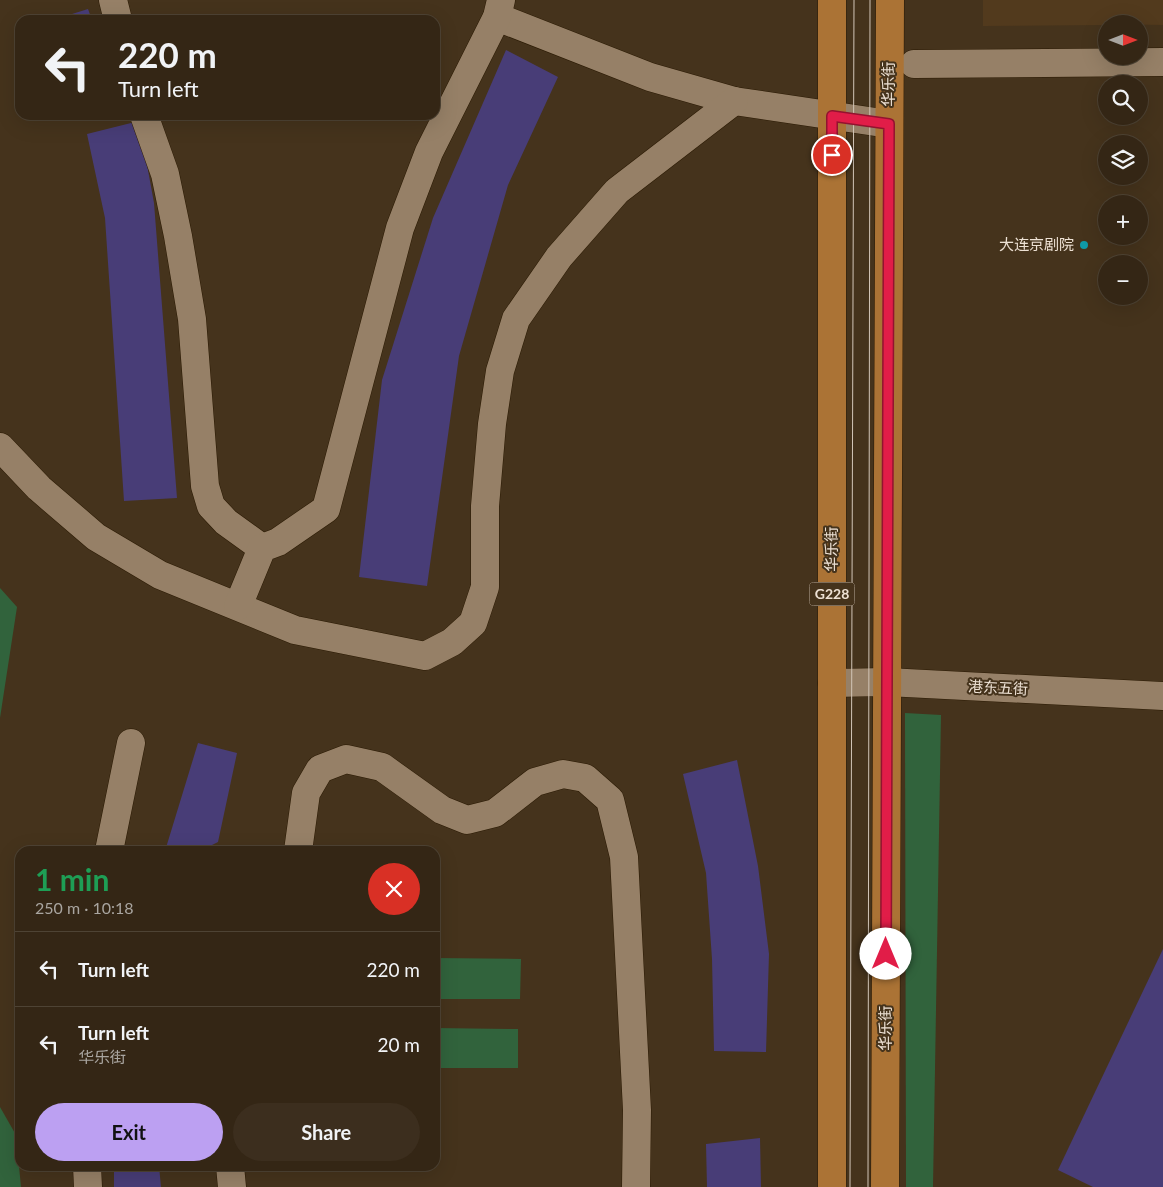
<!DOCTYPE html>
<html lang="en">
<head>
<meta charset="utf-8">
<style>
	:root { --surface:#342615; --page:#3c2e1e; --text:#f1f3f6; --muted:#a9a5a0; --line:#4e4334; --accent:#bca0f2 }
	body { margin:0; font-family:Lato,"Noto Sans SC",sans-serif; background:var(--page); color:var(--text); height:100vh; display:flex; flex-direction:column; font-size:19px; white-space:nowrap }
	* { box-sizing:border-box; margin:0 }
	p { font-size:16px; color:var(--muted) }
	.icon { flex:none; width:28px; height:28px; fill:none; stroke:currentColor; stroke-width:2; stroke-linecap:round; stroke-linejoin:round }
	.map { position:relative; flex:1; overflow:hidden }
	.details { position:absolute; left:15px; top:846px; width:425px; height:325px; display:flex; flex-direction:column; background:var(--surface); border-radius:15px; box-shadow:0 5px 20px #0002,0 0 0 1px var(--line) }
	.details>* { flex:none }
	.hud { position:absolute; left:15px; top:15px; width:425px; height:105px; border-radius:15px; box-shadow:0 5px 20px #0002,0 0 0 1px var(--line); background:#342615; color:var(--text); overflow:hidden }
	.needle { width:32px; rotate:90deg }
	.controls { position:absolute; left:1098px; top:15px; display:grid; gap:10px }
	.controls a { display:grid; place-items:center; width:50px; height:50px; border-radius:50%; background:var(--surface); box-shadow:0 5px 20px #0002,0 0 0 1px var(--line); font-size:25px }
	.pin { position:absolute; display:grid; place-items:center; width:42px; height:42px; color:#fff; margin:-21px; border:2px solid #fff; border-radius:50%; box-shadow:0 1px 5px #0007 }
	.me { position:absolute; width:55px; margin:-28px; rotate:0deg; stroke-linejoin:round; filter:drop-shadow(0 0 4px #0008) }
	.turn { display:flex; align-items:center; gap:18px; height:105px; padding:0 20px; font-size:22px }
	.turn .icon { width:65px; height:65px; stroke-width:2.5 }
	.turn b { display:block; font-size:35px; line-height:42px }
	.round { display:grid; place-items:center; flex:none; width:52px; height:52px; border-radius:26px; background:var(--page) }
	.overview { display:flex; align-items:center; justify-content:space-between; height:85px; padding:0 20px }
	h1 { font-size:30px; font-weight:700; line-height:38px; color:#1e9e55 }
	.primary-button { display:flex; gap:10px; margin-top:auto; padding:10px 20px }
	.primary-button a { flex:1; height:58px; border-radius:30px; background:var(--accent); color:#111; font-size:20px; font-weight:700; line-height:58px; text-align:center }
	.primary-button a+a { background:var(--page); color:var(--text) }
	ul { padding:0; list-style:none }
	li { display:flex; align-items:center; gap:15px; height:75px; padding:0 20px; border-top:1px solid var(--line) }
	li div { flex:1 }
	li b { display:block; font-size:19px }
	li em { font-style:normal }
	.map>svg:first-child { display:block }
	.built { fill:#523a1d }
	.green { fill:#31633c }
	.building { fill:#483d77 }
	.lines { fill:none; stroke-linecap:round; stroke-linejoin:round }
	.minor-casing { stroke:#2b1a04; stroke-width:29 }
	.highway-casing { stroke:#2b1a04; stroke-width:29 }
	.minor { stroke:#968067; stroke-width:28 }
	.highway { stroke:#ab7335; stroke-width:28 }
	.tram { stroke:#d3c6b8; stroke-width:1 }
	.route-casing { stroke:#92132f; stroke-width:12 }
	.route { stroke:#e11d48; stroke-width:9 }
	.culture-dot { fill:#0f9aa8; stroke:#45331c; stroke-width:2 }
	.labels { text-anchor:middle; stroke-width:4; stroke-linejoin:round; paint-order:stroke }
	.shield { fill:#45331c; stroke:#bbad9d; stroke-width:1 }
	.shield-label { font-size:14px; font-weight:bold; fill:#ede1d4 }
	.street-label { font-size:15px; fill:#ede1d4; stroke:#45331c }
	.poi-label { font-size:15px; fill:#ede1d4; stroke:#45331c; text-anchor:end }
</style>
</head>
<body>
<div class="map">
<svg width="1163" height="1187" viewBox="0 0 1163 1187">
	<rect width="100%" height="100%" fill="#45331c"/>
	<polygon class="built" points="983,0 1163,0 1163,25 1106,24 1106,25 983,26"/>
	<g class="green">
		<polygon points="0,588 17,607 0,718"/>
		<polygon points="905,713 941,715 933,1187 906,1187"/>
		<polygon points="435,958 521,959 520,999 435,999"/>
		<polygon points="435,1028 518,1029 518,1068 435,1068"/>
		<polygon points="0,1107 16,1135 21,1187 0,1187"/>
	</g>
	<g class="building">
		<polygon points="88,9 92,20 53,20"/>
		<polygon points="506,50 558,77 508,185 459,356 427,586 359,577 382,380 433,218"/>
		<polygon points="139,121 154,203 177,498 124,501 105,218 87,134"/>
		<polygon points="198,743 237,753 218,842 206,848 205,851 165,851"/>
		<polygon points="737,760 758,866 769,954 766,1052 714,1051 712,959 706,873 683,774"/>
		<polygon points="1163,949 1163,1187 1093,1187 1058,1170"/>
		<polygon points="760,1138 761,1187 707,1187 706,1144"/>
		<polygon points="114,1166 159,1166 161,1187 114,1187"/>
	</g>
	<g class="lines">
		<g class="minor-casing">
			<g id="minor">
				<polyline points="113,0 118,20"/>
				<polyline points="497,17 650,77 734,101 889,124"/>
				<polyline points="914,64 1163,62"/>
				<polyline points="144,115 165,174 178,236 192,319 205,486 211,506 226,522 262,548"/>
				<polyline points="0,447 39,488 96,537 160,575 295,630 425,656 452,642 473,623 485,587 485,506 492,424 500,371 516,319 559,257 617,191 734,101"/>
				<polyline points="238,606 262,548 278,542 326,509 400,228 429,152 497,17 501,0"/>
				<polyline points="832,683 887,682 1163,696"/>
				<polyline points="109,851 131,743"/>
				<polyline points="298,851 306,793 320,769 346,759 382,767 442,810 467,820 495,813 535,782 563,774 585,778 610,800 624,857 637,1110 636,1187"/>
				<polyline points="87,1166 88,1187"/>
				<polyline points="230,1166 232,1187"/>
			</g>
		</g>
		<g class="highway-casing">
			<g id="highway">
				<polyline points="832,0 832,1187"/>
				<polyline points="885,1187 890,0"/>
			</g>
		</g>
		<use href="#minor" class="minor"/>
		<use href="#highway" class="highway"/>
		<g class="tram">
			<polyline points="850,1187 854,0"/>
			<polyline points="868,1187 870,0"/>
		</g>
	</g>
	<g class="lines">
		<g class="route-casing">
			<polyline id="route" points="832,155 832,116 889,124 886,954"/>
		</g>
		<use href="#route" class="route"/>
	</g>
	<circle class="culture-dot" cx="1084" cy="245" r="5"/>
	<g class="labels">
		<rect class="shield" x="809.5" y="582.5" width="45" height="23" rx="4"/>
		<g class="shield-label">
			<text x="832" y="599">G228</text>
		</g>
		<g class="street-label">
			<text transform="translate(889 84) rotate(-90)" y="5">华乐街</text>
			<text transform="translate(832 549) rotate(-90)" y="5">华乐街</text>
			<text transform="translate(998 688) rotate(3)" y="5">港东五街</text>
			<text transform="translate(886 1028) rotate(-90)" y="5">华乐街</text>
		</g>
		<g class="poi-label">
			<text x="1074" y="250">大连京剧院</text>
		</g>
	</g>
</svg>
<div class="controls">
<a><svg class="needle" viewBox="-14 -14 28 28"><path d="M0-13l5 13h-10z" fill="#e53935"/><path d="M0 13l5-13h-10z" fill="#a9a5a0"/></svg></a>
<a><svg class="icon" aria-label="search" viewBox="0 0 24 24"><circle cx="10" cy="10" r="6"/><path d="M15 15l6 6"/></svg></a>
<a><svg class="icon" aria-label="layers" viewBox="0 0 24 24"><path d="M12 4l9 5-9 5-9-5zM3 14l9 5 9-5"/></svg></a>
<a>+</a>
<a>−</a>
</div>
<div class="pin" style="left:832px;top:155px;background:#d93025"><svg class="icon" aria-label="arrive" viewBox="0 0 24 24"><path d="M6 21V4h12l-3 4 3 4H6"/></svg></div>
<svg class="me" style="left:886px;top:954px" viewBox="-20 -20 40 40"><circle r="19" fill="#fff"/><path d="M0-13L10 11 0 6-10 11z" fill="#e11d48"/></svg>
<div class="hud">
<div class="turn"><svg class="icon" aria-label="left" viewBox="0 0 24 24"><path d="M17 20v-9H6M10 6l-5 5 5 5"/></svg><div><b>220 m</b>Turn left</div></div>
</div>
<section class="details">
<div class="overview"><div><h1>1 min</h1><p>250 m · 10:18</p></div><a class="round" style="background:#d93025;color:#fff"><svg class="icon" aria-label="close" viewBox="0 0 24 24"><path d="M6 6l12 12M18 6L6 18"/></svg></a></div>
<ul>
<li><svg class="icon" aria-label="left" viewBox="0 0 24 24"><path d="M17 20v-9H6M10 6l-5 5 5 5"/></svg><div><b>Turn left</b></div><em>220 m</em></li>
<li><svg class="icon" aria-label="left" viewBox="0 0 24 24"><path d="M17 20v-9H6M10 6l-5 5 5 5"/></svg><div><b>Turn left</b><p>华乐街</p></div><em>20 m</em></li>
</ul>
<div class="primary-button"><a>Exit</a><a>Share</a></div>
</section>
</div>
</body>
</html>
